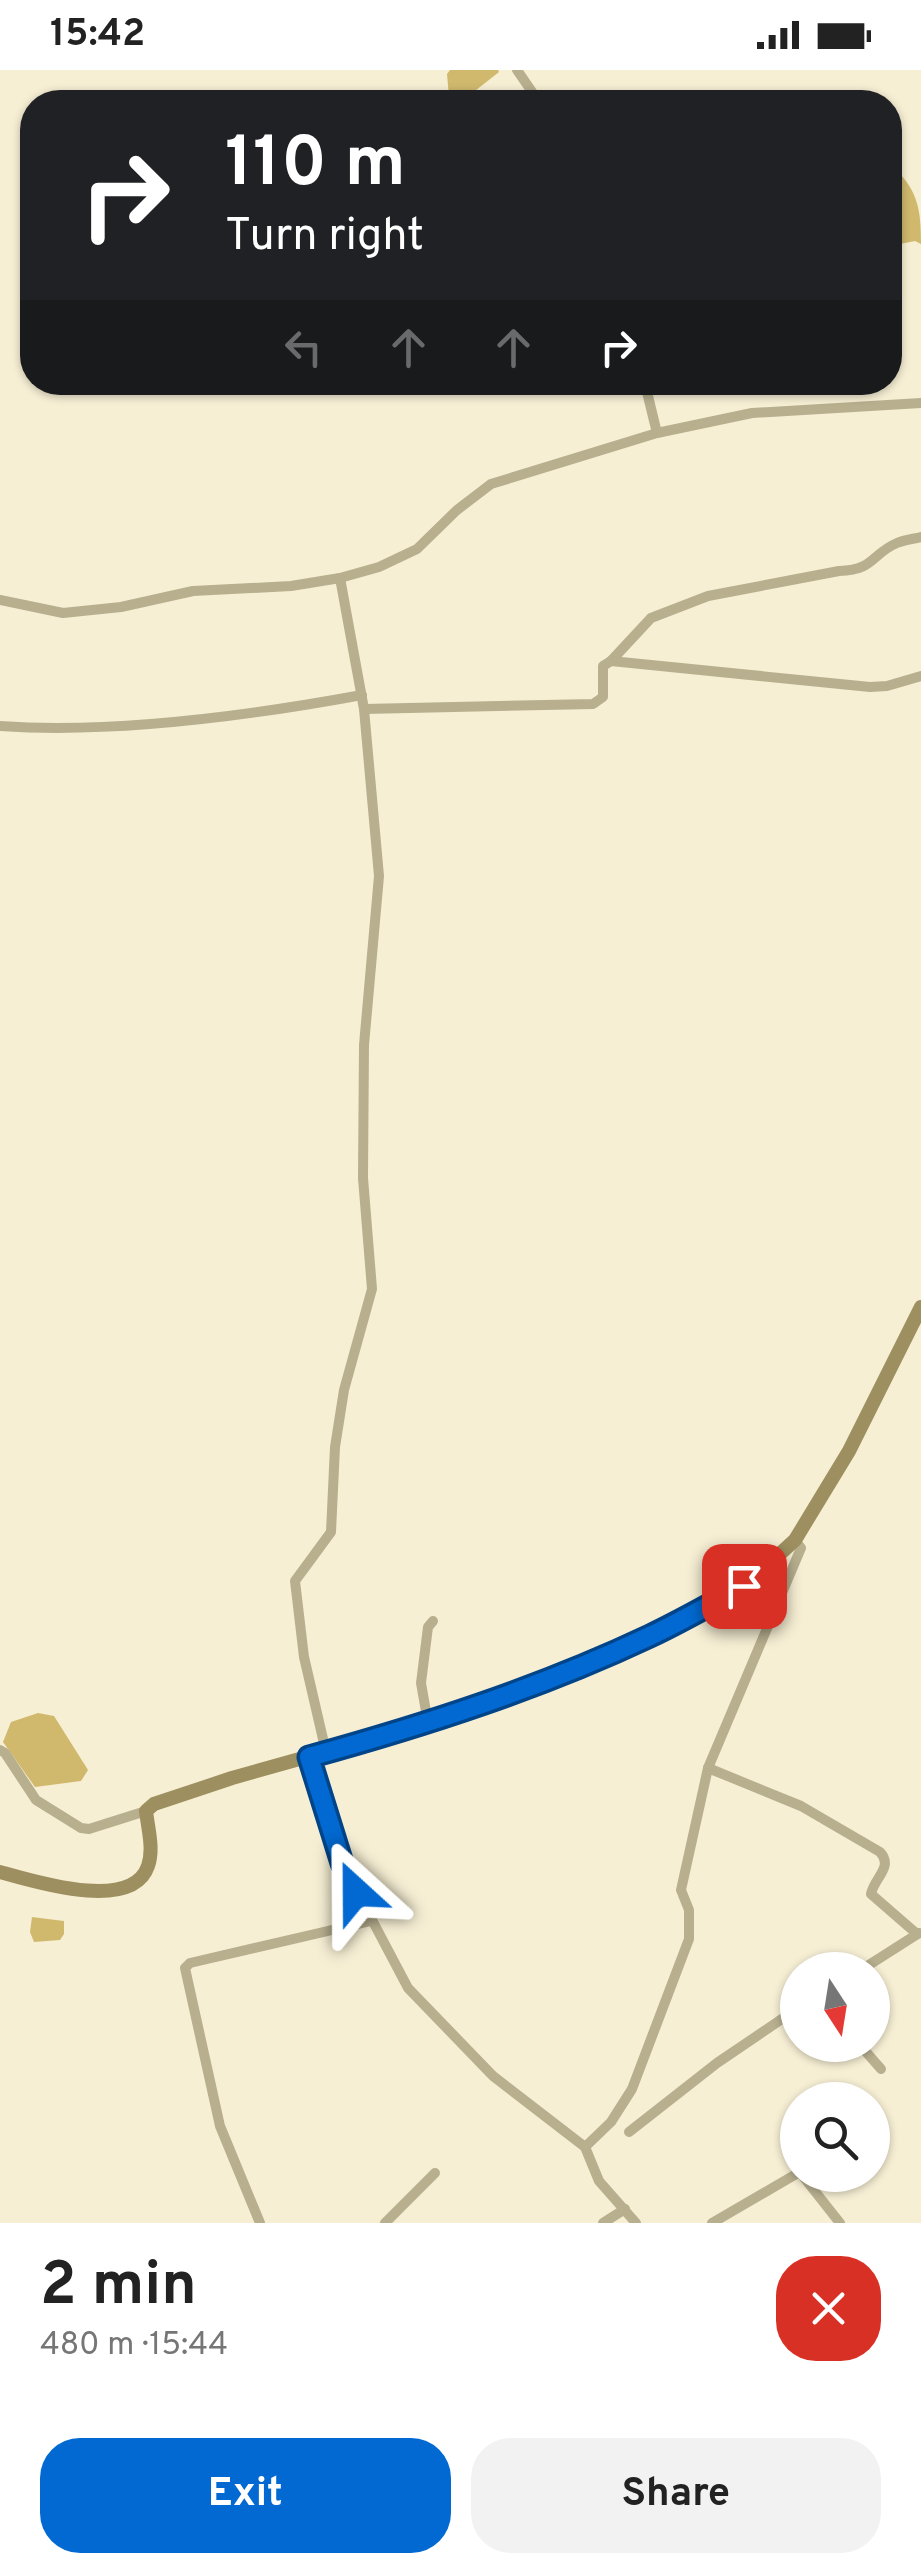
<!DOCTYPE html>
<html lang="en">
<head>
<meta charset="utf-8">
<style>
	:root { --surface:#fff; --page:#f2f2f2; --text:#222; --muted:#767676; --accent:#0169d1 }
	body { margin:0; font-family:Overpass,sans-serif; background:var(--page); color:var(--text); height:100vh; display:flex; flex-direction:column; font-size:38px; white-space:nowrap }
	* { box-sizing:border-box; margin:0 }
	p { font-size:32px; color:var(--muted) }
	.icon { flex:none; width:55px; height:55px; fill:none; stroke:currentColor; stroke-width:2; stroke-linecap:round; stroke-linejoin:round }
	.map { position:relative; height:2153px; overflow:hidden }
	.panel { display:flex; flex-direction:column; background:var(--surface); flex:1 }
	.panel>* { flex:none }
	.hud { position:absolute; left:20px; top:20px; width:882px; height:305px; border-radius:40px; box-shadow:0 2px 8px #0004; background:#202124; color:#fff; overflow:hidden }
	.needle { width:65px; rotate:168deg }
	.controls { position:absolute; left:780px; top:1882px; display:grid; gap:20px }
	.controls a { display:grid; place-items:center; width:110px; height:110px; border-radius:50%; background:var(--surface); box-shadow:0 2px 8px #0004; font-size:50px }
	.pin { position:absolute; display:grid; place-items:center; width:85px; height:85px; color:#fff; margin:-42px; border-radius:20px; box-shadow:0 5px 15px #0006 }
	.me { position:absolute; width:110px; margin:-55px; rotate:336deg; stroke-linejoin:round; filter:drop-shadow(0 0 8px #0008) }
	.turn { display:flex; align-items:center; gap:35px; height:210px; padding:0 40px; font-size:45px }
	.turn .icon { width:130px; height:130px; stroke-width:2.5 }
	.turn b { display:block; font-size:70px; line-height:85px }
	.lanes { display:flex; align-items:center; height:95px; padding:0 40px; background:#0003; justify-content:center; gap:50px; direction:ltr }
	.lanes .off { opacity:.35 }
	.round { display:grid; place-items:center; flex:none; width:105px; height:105px; border-radius:40px; background:var(--page) }
	.head { display:flex; align-items:center; justify-content:space-between; height:170px; padding:0 40px }
	h1 { font-size:60px; font-weight:700; line-height:75px }
	.cta { display:flex; gap:20px; margin-top:auto; padding:20px 40px }
	.cta a { flex:1; height:115px; border-radius:40px; background:var(--accent); color:#fff; font-size:40px; font-weight:700; line-height:115px; text-align:center }
	.cta a+a { background:var(--page); color:var(--text) }
	.status { display:flex; justify-content:space-between; align-items:center; height:70px; padding:0 50px; background:var(--surface); direction:ltr }
	.status svg { height:28px; fill:currentColor }
	.map>svg:first-child { display:block }
	.water { fill:#d0b96d }
	.lines { fill:none; stroke-linecap:round; stroke-linejoin:round }
	.minor { stroke:#b8af8f; stroke-width:10 }
	.secondary { stroke:#9d8f5f; stroke-width:14 }
	.route-casing { stroke:#014488; stroke-width:25 }
	.route { stroke:#0169d1; stroke-width:18 }
</style>
</head>
<body>
<div class="status"><b>15:42</b><svg viewBox="0 0 49 12"><path d="M0 12V9h3v3zM5 12V6h3v6zM10 12V3h3v9zM15 12V0h3v12zM26 1h20v11H26zM47 4h2v5h-2z"/></svg></div>
<div class="map">
<svg width="921" height="2153" viewBox="0 0 921 2153">
	<rect width="100%" height="100%" fill="#f7efd4"/>
	<g class="water">
		<polygon points="450,0 498,0 499,2 466,28 455,31 449,27 447,4"/>
		<path d="M 895,99 C 919,121 921,143 921,174 L 915,171 L 890,176 L 890,100 Z"/>
		<polygon points="38,1643 54,1646 88,1700 81,1711 35,1717 3,1672 11,1652"/>
		<polygon points="32,1847 64,1851 64,1864 60,1870 34,1872 30,1862"/>
	</g>
	<g class="lines">
		<g class="minor">
			<polyline points="517,0 539,32"/>
			<polyline points="641,312 647,322 657,363"/>
			<polyline points="0,530 63,543 121,537 193,521 291,516 340,508 379,497 417,479 457,440 491,414 657,363 752,343 921,333"/>
			<path d="M 611,591 L 651,548 L 708,526 L 839,501 C 875,500 871,484 897,473 C 904,470 913,469 921,467"/>
			<polyline points="364,639 593,634 603,627 603,596 611,591 870,617 887,616 921,606"/>
			<path d="M 0,656 C 115,664 248,646 362,625"/>
			<polyline points="428,1653 421,1613 428,1557 433,1551"/>
			<polyline points="0,1680 5,1683 36,1730 81,1758 89,1759 146,1741"/>
			<polyline points="326,1682 304,1587 295,1511 331,1462 335,1377 344,1320 372,1219 363,1108 364,975 379,806 364,639 340,508"/>
			<polyline points="309,1687 318,1723 342,1793 408,1918 493,2006 585,2077 599,2111 636,2153"/>
			<polyline points="708,1698 801,1478 795,1470"/>
			<polyline points="861,1900 919,1863"/>
			<polyline points="860,1975 881,1999"/>
			<polyline points="629,2062 717,1993 798,1938"/>
			<path d="M 585,2077 L 611,2052 L 632,2019 L 689,1869 L 689,1840 L 681,1820 L 708,1698 L 801,1736 L 880,1782 C 894,1797 874,1808 871,1824 L 917,1864"/>
			<polyline points="802,2105 840,2153"/>
			<polyline points="260,2153 220,2056 185,1898 190,1893 371,1851"/>
			<polyline points="385,2153 435,2103"/>
			<polyline points="603,2153 625,2139"/>
			<polyline points="712,2153 798,2103"/>
		</g>
		<path class="secondary" d="M 0,1802 C 33,1811 132,1843 148,1796 C 154,1779 148,1759 146,1741 L 154,1734 L 232,1708 L 428,1653 L 499,1628 L 649,1567 L 745,1516 L 795,1470 L 849,1381 L 921,1237"/>
	</g>
	<g class="lines">
		<g class="route-casing">
			<path id="route" d="M 356,1822 L 342,1793 L 309,1687 C 425,1655 540,1618 650,1566 C 682,1551 713,1533 744,1516"/>
		</g>
		<use href="#route" class="route"/>
	</g>
</svg>
<div class="controls">
<a><svg class="needle" viewBox="-14 -14 28 28"><path d="M0-13l5 13h-10z" fill="#e53935"/><path d="M0 13l5-13h-10z" fill="#767676"/></svg></a>
<a><svg class="icon" aria-label="search" viewBox="0 0 24 24"><circle cx="10" cy="10" r="6"/><path d="M15 15l6 6"/></svg></a>
</div>
<div class="pin" style="left:744px;top:1516px;background:#d93025"><svg class="icon" aria-label="arrive" viewBox="0 0 24 24"><path d="M6 21V4h12l-3 4 3 4H6"/></svg></div>
<svg class="me" style="left:356px;top:1822px" viewBox="-20 -20 40 40"><path d="M0-17L14 15 0 8-14 15z" fill="#0169d1" stroke="#fff" stroke-width="4"/></svg>
<div class="hud">
<div class="turn"><svg class="icon" aria-label="right" viewBox="0 0 24 24"><path d="M7 20v-9h11M14 6l5 5-5 5"/></svg><div><b>110 m</b>Turn right</div></div>
<div class="lanes"><svg class="icon off" aria-label="left" viewBox="0 0 24 24"><path d="M17 20v-9H6M10 6l-5 5 5 5"/></svg><svg class="icon off" aria-label="ahead" viewBox="0 0 24 24"><path d="M12 20V5M6 11l6-6 6 6"/></svg><svg class="icon off" aria-label="ahead" viewBox="0 0 24 24"><path d="M12 20V5M6 11l6-6 6 6"/></svg><svg class="icon" aria-label="right" viewBox="0 0 24 24"><path d="M7 20v-9h11M14 6l5 5-5 5"/></svg></div>
</div>
</div>
<section class="panel">
<div class="head"><div><h1>2 min</h1><p>480 m · 15:44</p></div><a class="round" style="background:#d93025;color:#fff"><svg class="icon" aria-label="close" viewBox="0 0 24 24"><path d="M6 6l12 12M18 6L6 18"/></svg></a></div>
<div class="cta"><a>Exit</a><a>Share</a></div>
</section>
</body>
</html>
